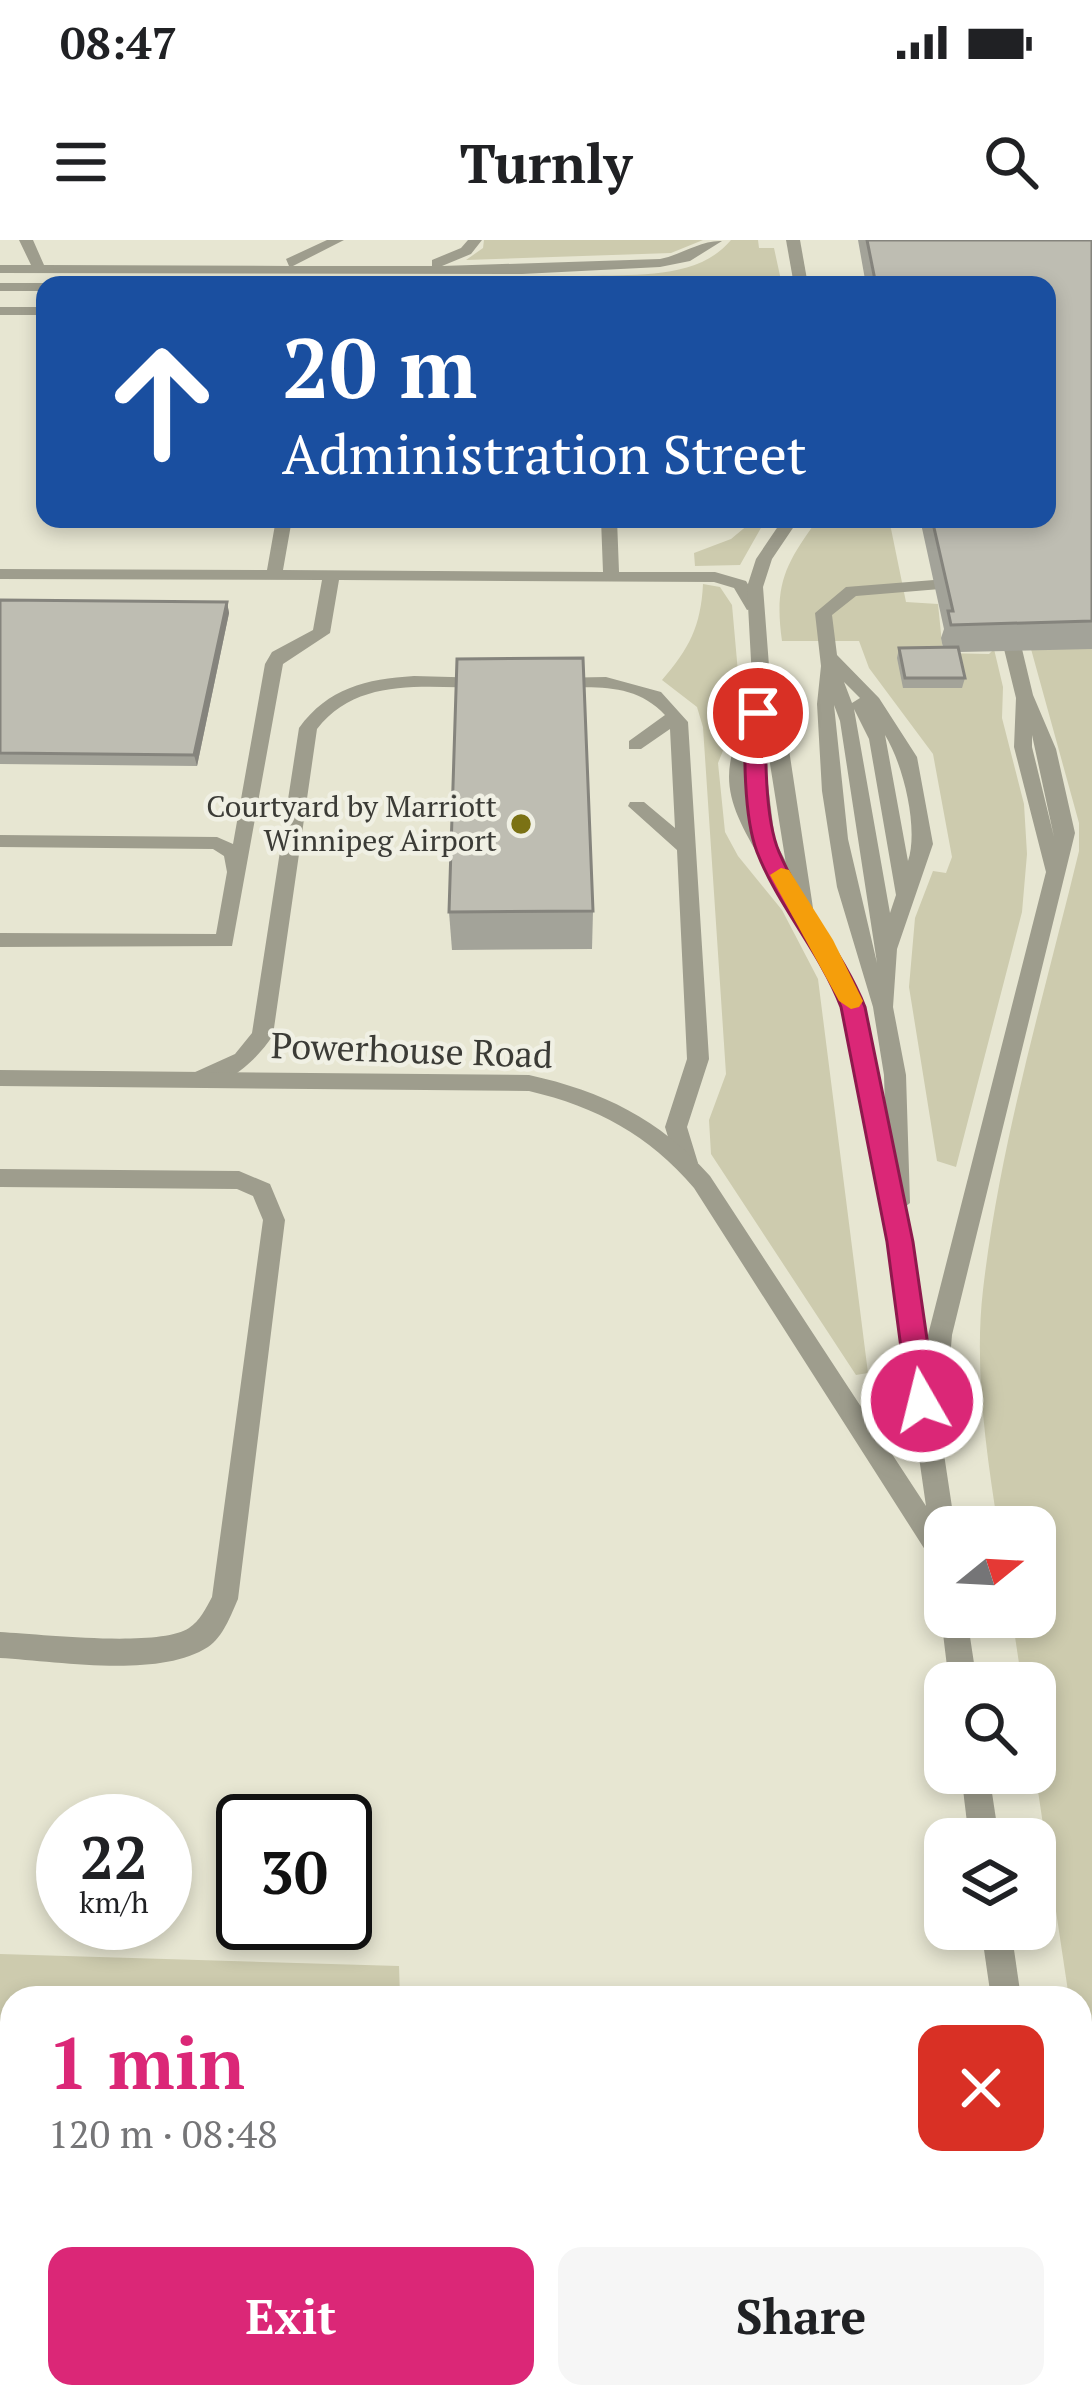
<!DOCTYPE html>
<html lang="en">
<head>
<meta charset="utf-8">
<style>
	:root { --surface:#fff; --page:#f6f6f6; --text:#202124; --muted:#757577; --accent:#db2777 }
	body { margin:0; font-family:"PT Serif",serif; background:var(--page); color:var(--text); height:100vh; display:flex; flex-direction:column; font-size:45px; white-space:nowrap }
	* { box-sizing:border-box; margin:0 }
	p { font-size:39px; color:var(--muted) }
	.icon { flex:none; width:66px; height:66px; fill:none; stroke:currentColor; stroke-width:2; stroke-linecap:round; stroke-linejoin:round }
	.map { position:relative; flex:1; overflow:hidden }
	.panel { position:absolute; left:0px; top:1746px; width:1092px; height:423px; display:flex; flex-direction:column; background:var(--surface); border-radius:36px 36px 0 0; box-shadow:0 6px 18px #0003 }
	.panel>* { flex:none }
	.banner { position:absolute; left:36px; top:36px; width:1020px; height:252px; border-radius:24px; box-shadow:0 6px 18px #0003; background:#1a4fa0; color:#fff; overflow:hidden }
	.needle { width:78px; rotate:72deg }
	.tools { position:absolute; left:924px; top:1266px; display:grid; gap:24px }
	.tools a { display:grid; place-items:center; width:132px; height:132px; border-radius:24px; background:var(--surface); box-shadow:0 6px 18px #0003; font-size:60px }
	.speed { position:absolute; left:36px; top:1554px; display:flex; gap:24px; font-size:60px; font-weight:700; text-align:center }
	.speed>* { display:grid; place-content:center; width:156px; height:156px; border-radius:50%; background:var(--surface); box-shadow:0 6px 18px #0003; line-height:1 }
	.speed small { font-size:30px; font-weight:400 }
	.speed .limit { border:6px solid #111; border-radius:18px; background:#fff; color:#111 }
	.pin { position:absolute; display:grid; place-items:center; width:102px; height:102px; color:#fff; margin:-51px; border:6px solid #fff; border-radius:50%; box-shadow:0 3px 12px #0007 }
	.me { position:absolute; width:132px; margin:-66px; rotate:352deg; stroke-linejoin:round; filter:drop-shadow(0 0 9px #0008) }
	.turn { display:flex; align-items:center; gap:42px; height:252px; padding:0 48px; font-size:54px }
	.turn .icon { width:156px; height:156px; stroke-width:2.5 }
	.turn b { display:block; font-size:84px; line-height:102px }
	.round { display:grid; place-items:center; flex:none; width:126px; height:126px; border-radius:24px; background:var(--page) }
	.head { display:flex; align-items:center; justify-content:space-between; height:204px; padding:0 48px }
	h1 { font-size:72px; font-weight:700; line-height:90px; color:var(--accent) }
	.primary-button { display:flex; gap:24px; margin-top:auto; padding:24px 48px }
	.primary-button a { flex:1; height:138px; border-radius:24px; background:var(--accent); color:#fff; font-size:48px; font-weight:700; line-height:138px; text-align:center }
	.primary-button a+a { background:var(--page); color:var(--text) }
	.status { display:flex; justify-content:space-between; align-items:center; height:84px; padding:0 60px; background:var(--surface); direction:ltr }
	.status svg { height:33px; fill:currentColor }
	header { display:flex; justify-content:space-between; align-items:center; height:156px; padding:0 48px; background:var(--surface); font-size:54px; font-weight:700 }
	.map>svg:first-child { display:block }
	.built { fill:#e7e6d2; fill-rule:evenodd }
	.green { fill:#cdcbae }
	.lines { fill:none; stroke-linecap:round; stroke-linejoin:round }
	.service { fill:#9e9d8d; fill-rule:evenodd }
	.minor { fill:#9e9d8d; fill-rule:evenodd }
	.wall { fill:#a3a399 }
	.shaded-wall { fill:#85847d }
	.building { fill:#bebdb2; stroke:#85847d; stroke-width:3 }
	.route { fill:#db2777; stroke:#8e194d; stroke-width:3 }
	.slow { fill:#f59e0b }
	.poi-dot { fill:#7b7214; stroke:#f0f0e4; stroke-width:4.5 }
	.labels { text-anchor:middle; stroke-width:9; stroke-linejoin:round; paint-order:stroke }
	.far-poi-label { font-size:30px; fill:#3b3b36; stroke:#f0f0e4; text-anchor:end }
	.street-label { font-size:36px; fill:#3b3b36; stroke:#f0f0e4 }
</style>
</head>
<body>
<div class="status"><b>08:47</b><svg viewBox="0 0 49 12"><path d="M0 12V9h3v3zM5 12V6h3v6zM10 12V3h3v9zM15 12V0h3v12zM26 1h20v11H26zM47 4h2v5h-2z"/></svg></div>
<header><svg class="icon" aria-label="menu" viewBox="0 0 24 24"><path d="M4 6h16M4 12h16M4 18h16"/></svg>Turnly<svg class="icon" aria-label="search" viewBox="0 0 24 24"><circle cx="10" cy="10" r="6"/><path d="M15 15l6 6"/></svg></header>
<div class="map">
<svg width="1092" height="2167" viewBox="0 0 1092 2167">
	<rect width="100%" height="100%" fill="#f0f0e4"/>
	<path class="built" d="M 0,0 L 1092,0 L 1092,2167 L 0,2167 ZM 45,45 L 1047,45 L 1047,279 L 45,279 ZM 945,1287 L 1035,1287 L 1035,1377 L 945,1377 ZM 945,1443 L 1035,1443 L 1035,1533 L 945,1533 ZM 63,1581 L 165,1581 L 165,1683 L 63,1683 ZM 243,1581 L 345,1581 L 345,1683 L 243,1683 ZM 945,1599 L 1035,1599 L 1035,1689 L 945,1689 ZM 12,1758 L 1080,1758 L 1080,2157 L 12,2157 Z"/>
	<g class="green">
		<polygon points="484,0 703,0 671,13 466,20 483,8"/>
		<path d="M 731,0 L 758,0 L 759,8 L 774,8 L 782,45 L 589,40 L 588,36 C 635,34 698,40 731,0 Z"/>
		<polygon points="755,279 766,279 740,325 695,326 694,313 731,299"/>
		<path d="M 818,279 L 889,279 L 906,362 L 938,364 L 943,413 L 989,414 L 994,409 L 1003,447 L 1002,478 L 1024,564 L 1027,614 L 1022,672 L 956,927 L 937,921 L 909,747 L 915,678 L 933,631 L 946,633 L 952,617 L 933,514 L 869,428 L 859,401 L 782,401 C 774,345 785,324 818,279 Z"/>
		<path d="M 703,344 L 720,347 L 732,365 L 741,466 L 718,523 L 725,592 L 738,616 L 782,670 L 818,739 L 868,1133 L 856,1135 L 711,914 L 709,880 L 726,834 L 703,487 L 697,467 L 662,440 C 689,409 701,386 703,344 Z"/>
		<path d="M 1031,409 L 1092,409 L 1092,2016 L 1080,1758 L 1069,1758 L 1035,1531 L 1035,1443 L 1022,1443 L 1012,1377 L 1035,1377 L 1035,1287 L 998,1287 C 986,1211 974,1126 983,1050 C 1000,902 1044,756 1079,611 L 1079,583 Z"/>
		<polygon points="0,1714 399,1726 400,1758 12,1758 12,2157 411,2157 411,2167 0,2167"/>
		<polygon points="1092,2020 1092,2167 1071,2167 1073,2157 1080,2157 1080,2106"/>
	</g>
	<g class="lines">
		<g class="service">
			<path d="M 19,0 L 33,0 L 44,25 L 289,26 L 286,19 L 327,0 L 344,0 L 293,26 L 432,26 L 432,20 L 461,8 L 468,0 L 482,0 L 471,14 L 442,26 L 660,19 C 681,15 701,0 722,1 L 690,21 L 660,27 L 522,34 L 0,33 L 0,25 L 31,25 Z"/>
			<polygon points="786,0 800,0 808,45 794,45"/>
			<rect x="0" y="67" width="45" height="8"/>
			<polygon points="276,279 292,279 283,330 603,332 601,279 617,279 619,332 715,332 746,341 761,366 747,370 734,348 714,342 339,340 330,393 283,424 232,706 0,707 0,693 216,694 227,632 224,616 213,609 0,607 0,595 217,597 233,604 265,424 272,412 313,390 322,340 0,339 0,329 267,330"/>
			<path d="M 934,340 L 942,345 L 940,349 L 856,356 L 832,375 L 837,415 L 879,458 L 917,517 L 933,604 L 897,709 L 893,767 L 906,835 L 910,963 L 899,972 L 888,963 L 884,835 L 873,767 L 837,647 L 822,551 L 817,464 L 821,426 L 815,373 L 846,347 ZM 844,442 L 860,458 L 852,463 ZM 834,465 L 840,481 L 877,723 L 848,599 ZM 854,469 L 869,499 L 896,655 L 890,673 ZM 885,495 C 903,524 919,588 908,621 Z"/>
			<path d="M 1013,404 L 1022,409 L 1033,455 L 1056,509 L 1075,593 L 952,1095 L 945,1178 L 942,1186 L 933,1189 L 924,1186 L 921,1178 L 928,1095 L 1046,632 L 1014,507 L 1016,458 L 1004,409 ZM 1032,495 L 1054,597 L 1032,507 Z"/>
			<path d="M 761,434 L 770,439 L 788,503 L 813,668 L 803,675 L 793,668 L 763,480 C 734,537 749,566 780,618 L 777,623 L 763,623 C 727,563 714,533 752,469 L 760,468 L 752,439 Z"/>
			<path d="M 414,436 L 487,438 L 496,443 L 487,448 C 427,448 358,436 317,489 L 273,795 C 257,820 225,851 193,845 L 190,839 L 193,833 L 235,814 L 252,793 L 299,488 C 328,448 366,439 414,436 Z"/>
			<path d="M 606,437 L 661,452 L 688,482 L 709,819 L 687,887 L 698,923 L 687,932 L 676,923 L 665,887 L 687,819 L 677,610 L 628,566 L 630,562 L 644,562 L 675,588 L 670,489 L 641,509 L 629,509 L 629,501 L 665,475 C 635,442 593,447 552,448 L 543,443 L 552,438 Z"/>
			<path d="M 0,929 L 239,931 L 270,944 L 285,980 L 238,1359 C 231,1375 223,1397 208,1407 C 159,1439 56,1421 0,1418 L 0,1392 C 39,1394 159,1408 189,1388 C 200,1381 206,1368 212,1357 L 263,980 L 253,956 L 237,949 L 0,947 Z"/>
		</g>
		<g class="minor">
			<polygon points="0,43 45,43 50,45 45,45 45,51 0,51"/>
			<path d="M 783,279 L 799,279 L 772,319 L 763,347 L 770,439 L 763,504 L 775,601 L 863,767 L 912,1002 L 955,1287 L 945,1287 L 945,1330 L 936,1327 L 694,948 C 649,895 597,867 529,851 L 0,846 L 0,830 L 529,835 C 602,851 660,879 710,936 L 926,1266 L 888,1002 L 843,767 L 755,601 L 745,504 L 752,439 L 747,347 L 756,319 Z"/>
			<polygon points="945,1368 945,1377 967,1377 977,1443 949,1443 941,1377"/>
			<polygon points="961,1533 989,1533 999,1599 969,1599"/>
			<polygon points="981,1689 1011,1689 1021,1758 991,1758"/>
			<polygon points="996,2157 1030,2157 1029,2167 995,2167"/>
		</g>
	</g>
	<g class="wall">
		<polygon points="858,0 1092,0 1092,409 959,412 965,438 962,448 903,448 897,418 899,408 943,408 941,398 944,389 920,279 1047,279 1047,45 866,45"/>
		<polygon points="0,360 227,362 229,373 197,526 0,524"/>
		<polygon points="593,671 592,709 452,710 449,672"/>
	</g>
	<polygon class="shaded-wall" points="227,362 229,373 197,526 194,515"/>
	<g class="building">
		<polygon points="867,0 1092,0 1092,381 951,385 948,371 953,371 932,279 1047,279 1047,45 876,45"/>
		<polygon points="0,360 227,362 194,515 0,513"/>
		<polygon points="958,407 965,438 905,438 899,408"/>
		<polygon points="583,418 593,671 449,672 457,419"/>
	</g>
	<path class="route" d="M 758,466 L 768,473 C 764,508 765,579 779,612 C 802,666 843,712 865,767 L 913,1002 L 936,1161 L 922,1173 L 908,1161 L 887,1002 L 841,767 C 820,712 778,666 757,612 C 744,578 743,508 747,473 Z"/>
	<polygon class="slow" points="781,628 789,630 833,700 863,761 859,767 851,769 839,761 770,635"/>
	<circle class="poi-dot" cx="521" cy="584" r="12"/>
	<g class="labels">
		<g class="far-poi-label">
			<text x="497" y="577">Courtyard by Marriott<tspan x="497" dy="34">Winnipeg Airport</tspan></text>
		</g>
		<g class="street-label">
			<text transform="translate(412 810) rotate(2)" y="13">Powerhouse Road</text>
		</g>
	</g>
</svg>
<div class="tools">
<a><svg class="needle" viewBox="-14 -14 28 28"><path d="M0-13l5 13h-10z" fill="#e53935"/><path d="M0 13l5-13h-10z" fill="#757577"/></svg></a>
<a><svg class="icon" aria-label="search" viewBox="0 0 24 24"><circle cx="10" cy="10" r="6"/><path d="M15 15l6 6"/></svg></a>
<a><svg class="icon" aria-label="layers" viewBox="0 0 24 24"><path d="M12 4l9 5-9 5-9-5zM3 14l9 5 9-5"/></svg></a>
</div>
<div class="speed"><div>22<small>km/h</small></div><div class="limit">30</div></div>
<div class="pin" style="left:758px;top:473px;background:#d93025"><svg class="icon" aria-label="arrive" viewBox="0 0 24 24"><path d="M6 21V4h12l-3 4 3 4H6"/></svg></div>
<svg class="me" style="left:922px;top:1161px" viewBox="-20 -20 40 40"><circle r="17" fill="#db2777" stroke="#fff" stroke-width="3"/><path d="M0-11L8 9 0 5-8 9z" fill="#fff"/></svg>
<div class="banner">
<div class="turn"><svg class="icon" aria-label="ahead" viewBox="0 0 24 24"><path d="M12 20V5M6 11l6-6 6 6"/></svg><div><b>20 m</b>Administration Street</div></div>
</div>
<section class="panel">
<div class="head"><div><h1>1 min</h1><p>120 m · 08:48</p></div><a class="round" style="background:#d93025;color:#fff"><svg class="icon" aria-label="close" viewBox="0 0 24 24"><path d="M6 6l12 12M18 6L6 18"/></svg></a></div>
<div class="primary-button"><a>Exit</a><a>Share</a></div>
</section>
</div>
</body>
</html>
